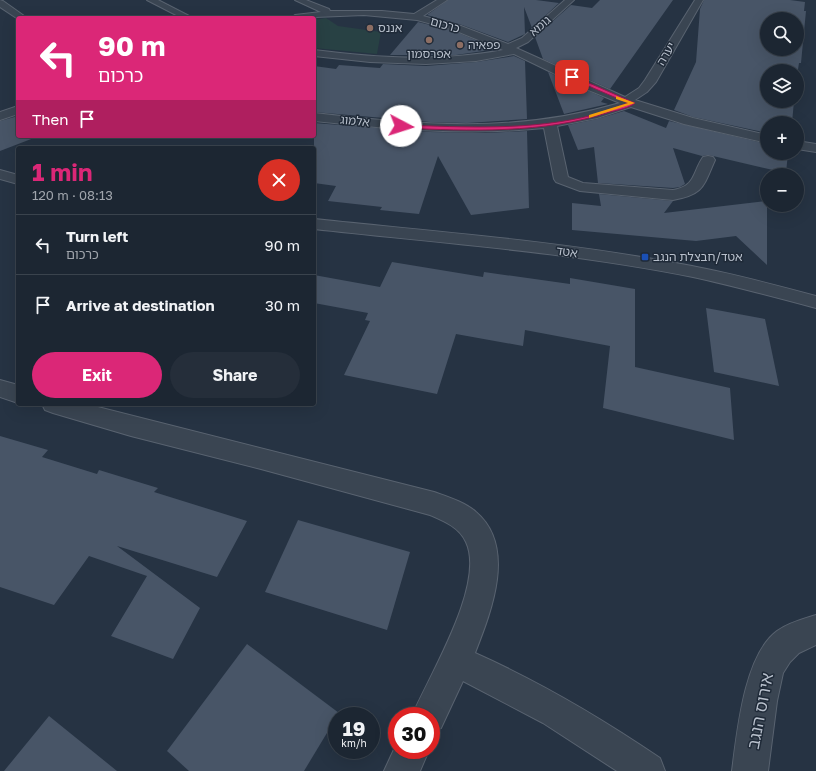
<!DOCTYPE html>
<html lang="en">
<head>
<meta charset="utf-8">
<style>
	:root { --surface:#1c2632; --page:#252e3a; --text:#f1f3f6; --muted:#a0a5ac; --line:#3a434d; --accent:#db2777 }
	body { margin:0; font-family:"Golos Text","Noto Sans Hebrew",sans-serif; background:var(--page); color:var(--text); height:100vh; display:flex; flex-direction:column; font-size:15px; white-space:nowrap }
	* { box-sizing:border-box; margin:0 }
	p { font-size:13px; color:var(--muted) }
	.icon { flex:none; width:22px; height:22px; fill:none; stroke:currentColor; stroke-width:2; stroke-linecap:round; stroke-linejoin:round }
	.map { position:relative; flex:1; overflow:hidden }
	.sheet { position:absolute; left:16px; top:146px; width:300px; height:260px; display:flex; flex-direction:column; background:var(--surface); border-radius:4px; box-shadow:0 4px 16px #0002,0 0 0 1px var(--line) }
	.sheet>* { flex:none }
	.guide { position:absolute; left:16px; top:16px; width:300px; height:122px; border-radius:4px; box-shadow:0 4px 16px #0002,0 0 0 1px var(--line); background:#db2777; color:#fff; overflow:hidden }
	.controls { position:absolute; left:760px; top:12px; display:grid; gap:8px }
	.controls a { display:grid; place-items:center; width:44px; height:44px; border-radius:50%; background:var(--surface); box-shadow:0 4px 16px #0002,0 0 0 1px var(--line); font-size:20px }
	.speed { position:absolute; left:328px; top:707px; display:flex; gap:8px; font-size:20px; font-weight:700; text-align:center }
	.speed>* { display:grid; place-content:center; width:52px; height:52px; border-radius:50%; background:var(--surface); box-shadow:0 4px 16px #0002,0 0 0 1px var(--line); line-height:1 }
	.speed small { font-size:10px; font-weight:400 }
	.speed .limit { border:6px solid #d22; background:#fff; color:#111 }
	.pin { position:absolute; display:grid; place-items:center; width:34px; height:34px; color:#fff; margin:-17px; border-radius:8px; box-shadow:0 2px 6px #0006 }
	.me { position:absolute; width:44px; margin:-22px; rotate:95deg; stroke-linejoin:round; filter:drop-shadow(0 0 3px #0008) }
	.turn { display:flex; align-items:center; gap:14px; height:84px; padding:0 16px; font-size:18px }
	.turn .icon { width:52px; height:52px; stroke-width:2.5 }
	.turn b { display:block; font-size:28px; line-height:34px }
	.then { display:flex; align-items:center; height:38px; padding:0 16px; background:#0003; gap:8px; font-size:15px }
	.round { display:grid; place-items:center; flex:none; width:42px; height:42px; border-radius:21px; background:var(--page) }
	.summary { display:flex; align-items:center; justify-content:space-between; height:68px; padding:0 16px }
	h1 { font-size:24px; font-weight:700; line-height:30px; color:var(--accent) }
	.primary-button { display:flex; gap:8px; margin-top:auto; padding:8px 16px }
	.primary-button a { flex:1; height:46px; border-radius:24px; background:var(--accent); color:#fff; font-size:16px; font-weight:700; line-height:46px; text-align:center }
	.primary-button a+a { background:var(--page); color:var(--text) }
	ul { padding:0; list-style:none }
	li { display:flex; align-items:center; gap:12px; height:60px; padding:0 16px; border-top:1px solid var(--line) }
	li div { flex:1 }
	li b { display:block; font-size:15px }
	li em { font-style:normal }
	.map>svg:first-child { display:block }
	.green { fill:#284144 }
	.building { fill:#485567; fill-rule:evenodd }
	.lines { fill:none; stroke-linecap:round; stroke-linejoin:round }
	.minor-casing { stroke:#596370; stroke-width:2 }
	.minor { fill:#3a4552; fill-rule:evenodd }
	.route { fill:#db2777; stroke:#8e194d }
	.slow { fill:#f59e0b }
	.education-dot { fill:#8d6e63; stroke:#1f2a38; stroke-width:1.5 }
	.transit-dot { fill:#1a4fb4; stroke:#1f2a38; stroke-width:1.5 }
	.labels { text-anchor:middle; stroke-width:3; stroke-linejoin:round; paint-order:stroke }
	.far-street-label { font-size:12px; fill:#b8c0cc; stroke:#1f2a38 }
	.far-poi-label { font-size:12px; fill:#b8c0cc; stroke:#1f2a38; text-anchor:start }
	.near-street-label { font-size:17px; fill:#b8c0cc; stroke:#1f2a38 }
</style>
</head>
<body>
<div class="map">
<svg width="816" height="771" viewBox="0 0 816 771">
	<rect width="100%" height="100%" fill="#263343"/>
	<polygon class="green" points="326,18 338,26 381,32 377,54 314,48 314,20"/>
	<g class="building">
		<polygon points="448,0 536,0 559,3 532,28 524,7 525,34 508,42 462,25 427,15"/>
		<polygon points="600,0 673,0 610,89 543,59 535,37 571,5 592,8"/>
		<path d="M 704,0 L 790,0 L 805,2 L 804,11 L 806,11 L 801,63 L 799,63 L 797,76 L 797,71 L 767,71 L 767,101 L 794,101 L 792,123 L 767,123 L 767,133 L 693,117 L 674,110 L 696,62 L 700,9 ZM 767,19 L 797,19 L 797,49 L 767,49 Z"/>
		<polygon points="418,22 454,31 497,49 456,55 390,55"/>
		<polygon points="514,56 525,61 527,119 467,123 430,122 314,112 314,66 336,69 339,65 380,68 383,64 426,66 476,62"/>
		<polygon points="548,72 604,98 601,102 608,104 564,114"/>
		<polygon points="624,111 666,128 669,121 767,144 767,153 788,153 786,173 713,156 708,155 702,156 673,148 685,184 680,187 673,188 598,183 594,147 578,150 568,125 597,119"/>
		<polygon points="18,116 18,136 39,136 0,151 0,121"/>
		<polygon points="314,123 429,132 486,133 527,131 529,208 471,215 438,156 419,214 380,210 382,207 328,201 336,186 314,183"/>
		<polygon points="599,194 673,201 664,213 767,201 767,265 736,236 696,241 572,230 572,203 601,206"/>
		<polygon points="392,262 483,277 484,272 570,284 570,278 635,289 635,367 730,388 734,440 603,408 610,346 525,330 523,346 456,334 437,394 344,375 370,321 365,320 368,313 314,303 314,275 380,287"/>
		<polygon points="706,308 765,319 779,386 714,372"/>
		<polygon points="0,436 48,450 42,457 97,474 99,470 158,488 154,492 247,521 217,577 117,546 200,608 173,659 111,636 147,576 89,556 54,605 0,587"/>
		<polygon points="298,520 410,552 387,630 265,592"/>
		<polygon points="247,644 339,713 304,771 189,771 167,751"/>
		<polygon points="49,716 117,771 4,771"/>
	</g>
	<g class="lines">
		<g class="minor-casing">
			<g id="minor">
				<polygon points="0,0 3,1 27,18 18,19 0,7"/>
				<polygon points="147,0 158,0 193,18 182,18"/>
				<path d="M 295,0 L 306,0 L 329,9 L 330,11 L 382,11 L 414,14 L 437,0 L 447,0 L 423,16 L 461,26 L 508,44 L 522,38 L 565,0 L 574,0 L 528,42 L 516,48 L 625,97 L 639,88 L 645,80 L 695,0 L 703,0 L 656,82 L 647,92 L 635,100 L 693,118 L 767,135 L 767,143 L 684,124 L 631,107 L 597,118 L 557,126 L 568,177 L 583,183 L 673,190 C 696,186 692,173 703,157 L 708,156 L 713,157 L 715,160 C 703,187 704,194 673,200 L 580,191 L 556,182 L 554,179 L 544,128 C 467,136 391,129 314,121 L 314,113 C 421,125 514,134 620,103 L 586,89 L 514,54 L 476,61 L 426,64 L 370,62 L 314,56 L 314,50 C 377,58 440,62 503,50 L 454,30 L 417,20 L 364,15 L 291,18 L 295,15 L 321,12 Z"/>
				<polygon points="18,106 18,114 0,120 0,112"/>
				<polygon points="797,141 816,144 816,152 797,149"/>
				<polygon points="0,170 18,175 18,184 0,179"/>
				<path d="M 314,219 C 440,232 568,242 692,266 C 734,274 775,285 816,296 L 816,308 C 775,297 734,286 693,277 C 568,252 440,243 314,229 Z"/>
				<polygon points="0,380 18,385 18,403 0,397"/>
				<path d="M 42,404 L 86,404 L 434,492 C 448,497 465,502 476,512 C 517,547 491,612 475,653 C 540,682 601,718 660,758 L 665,771 L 617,771 L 543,723 L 463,681 L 441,728 L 431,732 L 431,716 L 412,716 C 429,676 486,584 466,542 C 459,527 444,521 430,515 L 261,469 L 131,436 L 53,413 L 45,410 Z"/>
				<path d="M 816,615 L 816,645 L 799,653 L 790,662 L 783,673 L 777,701 L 768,771 L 732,771 C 737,733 744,655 777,631 C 788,623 803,619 816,615 Z"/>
				<polygon points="397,743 397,750 429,750 420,771 384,771"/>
			</g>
		</g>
		<use href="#minor" class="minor"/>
	</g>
	<path class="route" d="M 570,76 L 573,76 L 635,103 C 629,108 618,110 610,112 C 543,134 470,131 401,128 L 398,126 L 401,125 C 465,127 531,131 593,115 C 605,111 617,107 628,103 L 570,78 Z"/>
	<polygon class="slow" points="616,96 635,103 589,118 589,115 628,103 616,99"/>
	<g class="education-dot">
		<circle cx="370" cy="28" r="4"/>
		<circle cx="429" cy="40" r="4"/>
		<circle cx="460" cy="45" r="4"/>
	</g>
	<rect class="transit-dot" x="641" y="253" width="8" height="8" rx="2"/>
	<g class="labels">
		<g class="far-street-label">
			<text transform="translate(445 25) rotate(16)" y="4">כרכום</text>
			<text transform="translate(540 26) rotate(-41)" y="4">גומא</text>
			<text transform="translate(666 54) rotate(-59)" y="4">יערה</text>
			<text transform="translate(355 121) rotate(6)" y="4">אלמוג</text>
			<text transform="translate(567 252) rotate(8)" y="4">אטד</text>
		</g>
		<g class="far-poi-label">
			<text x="378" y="32">אננס</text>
			<text x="468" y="49">פפאיה</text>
			<text x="429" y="58" text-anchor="middle">אפרסמון</text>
			<text x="653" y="261">אטד/חבצלת הנגב</text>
		</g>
		<g class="near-street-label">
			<text transform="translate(760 711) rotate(-79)" y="6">אירוס הנגב</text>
		</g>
	</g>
</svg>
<div class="controls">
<a><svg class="icon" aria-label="search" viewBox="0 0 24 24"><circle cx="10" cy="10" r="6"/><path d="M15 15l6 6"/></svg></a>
<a><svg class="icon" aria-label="layers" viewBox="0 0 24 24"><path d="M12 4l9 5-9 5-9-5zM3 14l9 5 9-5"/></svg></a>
<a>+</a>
<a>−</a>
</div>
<div class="speed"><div>19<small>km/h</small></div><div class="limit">30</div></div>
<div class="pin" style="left:572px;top:77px;background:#d93025"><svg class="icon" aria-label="arrive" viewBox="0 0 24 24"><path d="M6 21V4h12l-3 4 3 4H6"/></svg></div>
<svg class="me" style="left:401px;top:126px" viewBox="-20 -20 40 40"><circle r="19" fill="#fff"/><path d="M0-13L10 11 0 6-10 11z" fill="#db2777"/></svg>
<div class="guide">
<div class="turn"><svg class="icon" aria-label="left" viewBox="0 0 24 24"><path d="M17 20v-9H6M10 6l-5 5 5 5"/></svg><div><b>90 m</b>כרכום</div></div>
<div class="then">Then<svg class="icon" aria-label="arrive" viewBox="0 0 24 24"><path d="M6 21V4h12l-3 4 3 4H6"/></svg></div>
</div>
<section class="sheet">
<div class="summary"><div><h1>1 min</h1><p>120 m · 08:13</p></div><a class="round" style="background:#d93025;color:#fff"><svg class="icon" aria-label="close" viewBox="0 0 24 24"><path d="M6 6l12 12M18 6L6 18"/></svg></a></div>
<ul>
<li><svg class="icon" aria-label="left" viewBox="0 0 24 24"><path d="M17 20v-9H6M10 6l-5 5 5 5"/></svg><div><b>Turn left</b><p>כרכום</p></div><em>90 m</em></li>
<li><svg class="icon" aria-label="arrive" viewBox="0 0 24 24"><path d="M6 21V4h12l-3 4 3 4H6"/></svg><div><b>Arrive at destination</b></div><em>30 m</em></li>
</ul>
<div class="primary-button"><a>Exit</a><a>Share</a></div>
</section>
</div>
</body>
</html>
